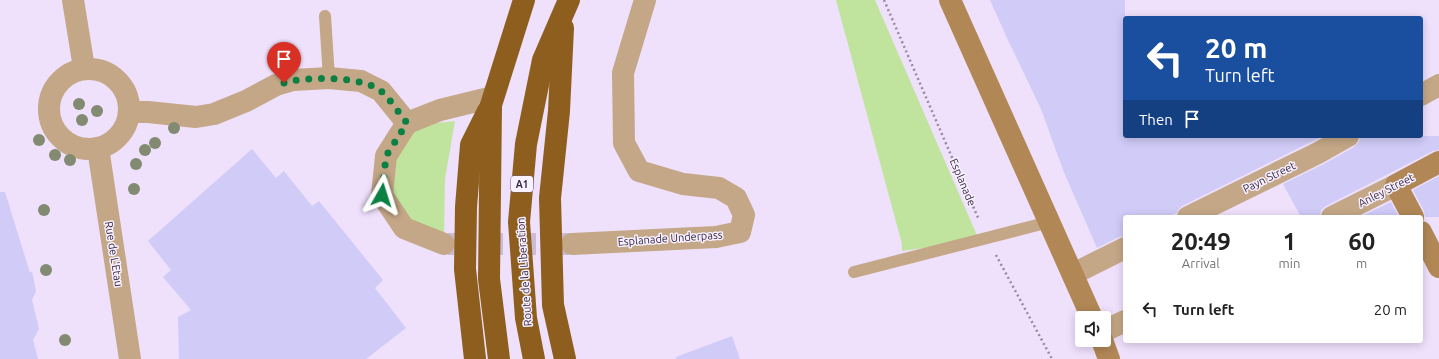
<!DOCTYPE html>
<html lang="en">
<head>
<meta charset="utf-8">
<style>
	:root { --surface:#fff; --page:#f2f2f2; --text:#222; --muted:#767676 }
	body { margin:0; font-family:Ubuntu,sans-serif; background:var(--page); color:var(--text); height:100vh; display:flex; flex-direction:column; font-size:15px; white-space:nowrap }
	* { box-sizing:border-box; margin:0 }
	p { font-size:13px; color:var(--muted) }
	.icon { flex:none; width:22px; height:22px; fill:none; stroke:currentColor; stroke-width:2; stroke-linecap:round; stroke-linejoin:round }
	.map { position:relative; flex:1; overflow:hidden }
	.details { position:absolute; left:1123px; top:215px; width:300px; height:128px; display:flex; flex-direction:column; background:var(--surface); border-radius:4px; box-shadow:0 2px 10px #0003 }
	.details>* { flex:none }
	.banner { position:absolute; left:1123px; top:16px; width:300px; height:122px; border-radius:4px; box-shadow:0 2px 10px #0003; background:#1a4fa0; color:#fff; overflow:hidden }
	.fabs { position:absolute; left:1075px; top:311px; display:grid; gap:8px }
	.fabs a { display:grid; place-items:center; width:36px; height:36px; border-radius:4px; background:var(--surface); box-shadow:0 2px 10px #0003; font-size:20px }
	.pin { position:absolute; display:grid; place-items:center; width:34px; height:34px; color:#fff; margin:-41px -17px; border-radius:50% 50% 50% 0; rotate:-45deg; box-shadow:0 0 4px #0007 }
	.pin .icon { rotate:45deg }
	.me { position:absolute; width:44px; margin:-22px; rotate:6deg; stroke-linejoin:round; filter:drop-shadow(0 0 3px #0008) }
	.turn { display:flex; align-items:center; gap:14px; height:84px; padding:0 16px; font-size:18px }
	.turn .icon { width:52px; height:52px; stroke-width:2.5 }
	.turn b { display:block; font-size:28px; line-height:34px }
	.then { display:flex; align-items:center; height:38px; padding:0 16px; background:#0003; gap:8px; font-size:15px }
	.eta { display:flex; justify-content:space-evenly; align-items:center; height:68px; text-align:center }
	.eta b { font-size:24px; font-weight:700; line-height:28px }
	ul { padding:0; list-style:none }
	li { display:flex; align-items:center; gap:12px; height:52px; padding:0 16px }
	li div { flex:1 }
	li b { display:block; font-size:15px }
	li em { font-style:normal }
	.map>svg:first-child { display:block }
	.green { fill:#c0e49d }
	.building { fill:#d0cbf7 }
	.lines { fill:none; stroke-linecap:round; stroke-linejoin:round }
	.street-tunnel { stroke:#cabbd6; stroke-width:22; stroke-dasharray:22 11; stroke-linecap:butt }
	.path { stroke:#9889a4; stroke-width:2.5; stroke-dasharray:2 3; stroke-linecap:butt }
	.lane { stroke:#c4a786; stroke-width:12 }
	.street { stroke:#c4a786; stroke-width:22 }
	.secondary { stroke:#b18755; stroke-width:22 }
	.highway { stroke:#8e5e1e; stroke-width:22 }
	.tree { fill:#828a72 }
	.route { stroke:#0b8043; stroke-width:7; stroke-dasharray:0 12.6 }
	.labels { text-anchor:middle; stroke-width:3; stroke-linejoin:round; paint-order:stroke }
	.shield { fill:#f8f1ff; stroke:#706379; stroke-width:1 }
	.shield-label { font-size:10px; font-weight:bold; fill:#352640 }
	.street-label { font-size:11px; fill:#352640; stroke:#f8f1ff }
</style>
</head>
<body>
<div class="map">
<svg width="1439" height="359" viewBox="0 0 1439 359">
	<rect width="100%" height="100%" fill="#efe0fc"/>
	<g class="green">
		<polygon points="836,0 875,0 979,240 902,251 902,244"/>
		<polygon points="455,121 445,179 444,236 409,222 392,201 398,146 412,131 428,124"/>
	</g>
	<g class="building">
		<polygon points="990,0 1125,0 1125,136 1323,136 1182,206 1178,210 1177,213 1168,217 1125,217 1125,236 1119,237 1097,248 1063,170 1041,109 1007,38"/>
		<polygon points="1360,136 1439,136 1439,150 1433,151 1326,206 1321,210 1320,217 1301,217 1283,184 1324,164 1354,147 1359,142"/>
		<polygon points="252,149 276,178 284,171 312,206 319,201 383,280 375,288 406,328 366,359 179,359 178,317 191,310 163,277 171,270 148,241"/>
		<polygon points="1439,176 1439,217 1425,217 1424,211 1413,190"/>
		<polygon points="0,192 5,192 30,273 32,271 36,291 32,300 39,329 33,340 38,359 0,359"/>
		<polygon points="1391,202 1399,217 1360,217"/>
		<polygon points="732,336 740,359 676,359 676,357"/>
	</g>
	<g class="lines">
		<polyline class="street-tunnel" points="448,244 569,244"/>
		<g class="path">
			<polyline points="884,0 979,220"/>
			<polyline points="996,255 1052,359"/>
		</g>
		<g class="lane">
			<polyline points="325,16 329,78"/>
			<polyline points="854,272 1049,222"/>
		</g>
		<g class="street">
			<polyline points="73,0 84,68"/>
			<circle cx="89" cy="109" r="40"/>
			<polyline points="1421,95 1439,85"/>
			<polyline points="130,112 148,112 196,117 214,114 246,101 276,85 293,80 329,78 361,81 381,91 407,123"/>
			<polyline points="407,123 386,156 382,195 404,228 444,244"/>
			<polyline points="407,123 440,110 493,97"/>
			<polyline points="98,148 130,359"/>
			<polyline points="1188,217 1318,153 1348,136"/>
			<polyline points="1332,217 1396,185"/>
			<polyline points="572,244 716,237 740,232 744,215 736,198 719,188 683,184 639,171 624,143 623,73 645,0"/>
			<polyline points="1073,274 1125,248"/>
			<polyline points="1104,331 1125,321"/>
		</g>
		<g class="secondary">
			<polyline points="950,0 1092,318"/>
			<polyline points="1413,217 1396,185 1439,162"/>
			<polyline points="1421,232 1439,267"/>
			<polyline points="1102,340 1109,359"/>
		</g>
		<g class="highway">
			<polyline points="563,28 559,111 550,198 553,305 565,359"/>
			<polyline points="475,359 465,269 466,207 471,145 488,111"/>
			<polyline points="499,359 489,279 491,105 524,0"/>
			<polyline points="534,359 526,318 519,222 526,144 543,60 569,0"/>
		</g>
	</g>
	<g class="tree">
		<circle cx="79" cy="104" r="6"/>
		<circle cx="97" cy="111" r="6"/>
		<circle cx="82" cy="120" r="6"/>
		<circle cx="174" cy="128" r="6"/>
		<circle cx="39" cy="140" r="6"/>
		<circle cx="155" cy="143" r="6"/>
		<circle cx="145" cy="150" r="6"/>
		<circle cx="55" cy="155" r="6"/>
		<circle cx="70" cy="160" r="6"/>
		<circle cx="136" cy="164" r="6"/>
		<circle cx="134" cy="189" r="6"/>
		<circle cx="44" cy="210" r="6"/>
		<circle cx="46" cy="270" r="6"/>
		<circle cx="65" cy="340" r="6"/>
	</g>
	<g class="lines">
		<path class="route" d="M 284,83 C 307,76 363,76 381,91 C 390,99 399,113 407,123 L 386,156 L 382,195"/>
	</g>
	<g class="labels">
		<rect class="shield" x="511" y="176" width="22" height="16" rx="3"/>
		<g class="shield-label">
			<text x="522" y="188">A1</text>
		</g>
		<g class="street-label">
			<text transform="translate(1269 177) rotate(-26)" y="4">Payn Street</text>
			<text transform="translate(963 182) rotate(67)" y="4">Esplanade</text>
			<text transform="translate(1386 190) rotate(-27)" y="4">Anley Street</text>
			<text transform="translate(670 238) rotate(-4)" y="4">Esplanade Underpass</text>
			<text transform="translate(114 254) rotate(81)" y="4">Rue de L'Etau</text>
			<text transform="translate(524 272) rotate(-94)" y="4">Route de la Liberation</text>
		</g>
	</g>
</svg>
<div class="fabs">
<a><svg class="icon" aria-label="sound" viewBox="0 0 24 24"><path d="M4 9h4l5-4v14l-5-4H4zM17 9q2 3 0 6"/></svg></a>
</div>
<div class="pin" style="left:284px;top:83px;background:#d93025"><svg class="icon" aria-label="arrive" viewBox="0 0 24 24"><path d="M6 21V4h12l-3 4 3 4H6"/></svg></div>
<svg class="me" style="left:382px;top:195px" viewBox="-20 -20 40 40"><path d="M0-17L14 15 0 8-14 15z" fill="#0b8043" stroke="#fff" stroke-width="4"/></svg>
<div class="banner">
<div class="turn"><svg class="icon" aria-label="left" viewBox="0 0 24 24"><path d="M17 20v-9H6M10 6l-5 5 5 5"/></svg><div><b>20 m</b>Turn left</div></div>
<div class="then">Then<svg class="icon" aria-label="arrive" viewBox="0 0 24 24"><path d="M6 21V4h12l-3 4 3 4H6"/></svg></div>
</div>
<section class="details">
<div class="eta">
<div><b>20:49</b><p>Arrival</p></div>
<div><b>1</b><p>min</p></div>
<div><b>60</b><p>m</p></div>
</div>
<ul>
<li><svg class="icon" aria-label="left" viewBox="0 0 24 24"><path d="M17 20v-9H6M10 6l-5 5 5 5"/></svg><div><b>Turn left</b></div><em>20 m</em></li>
</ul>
</section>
</div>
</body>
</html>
